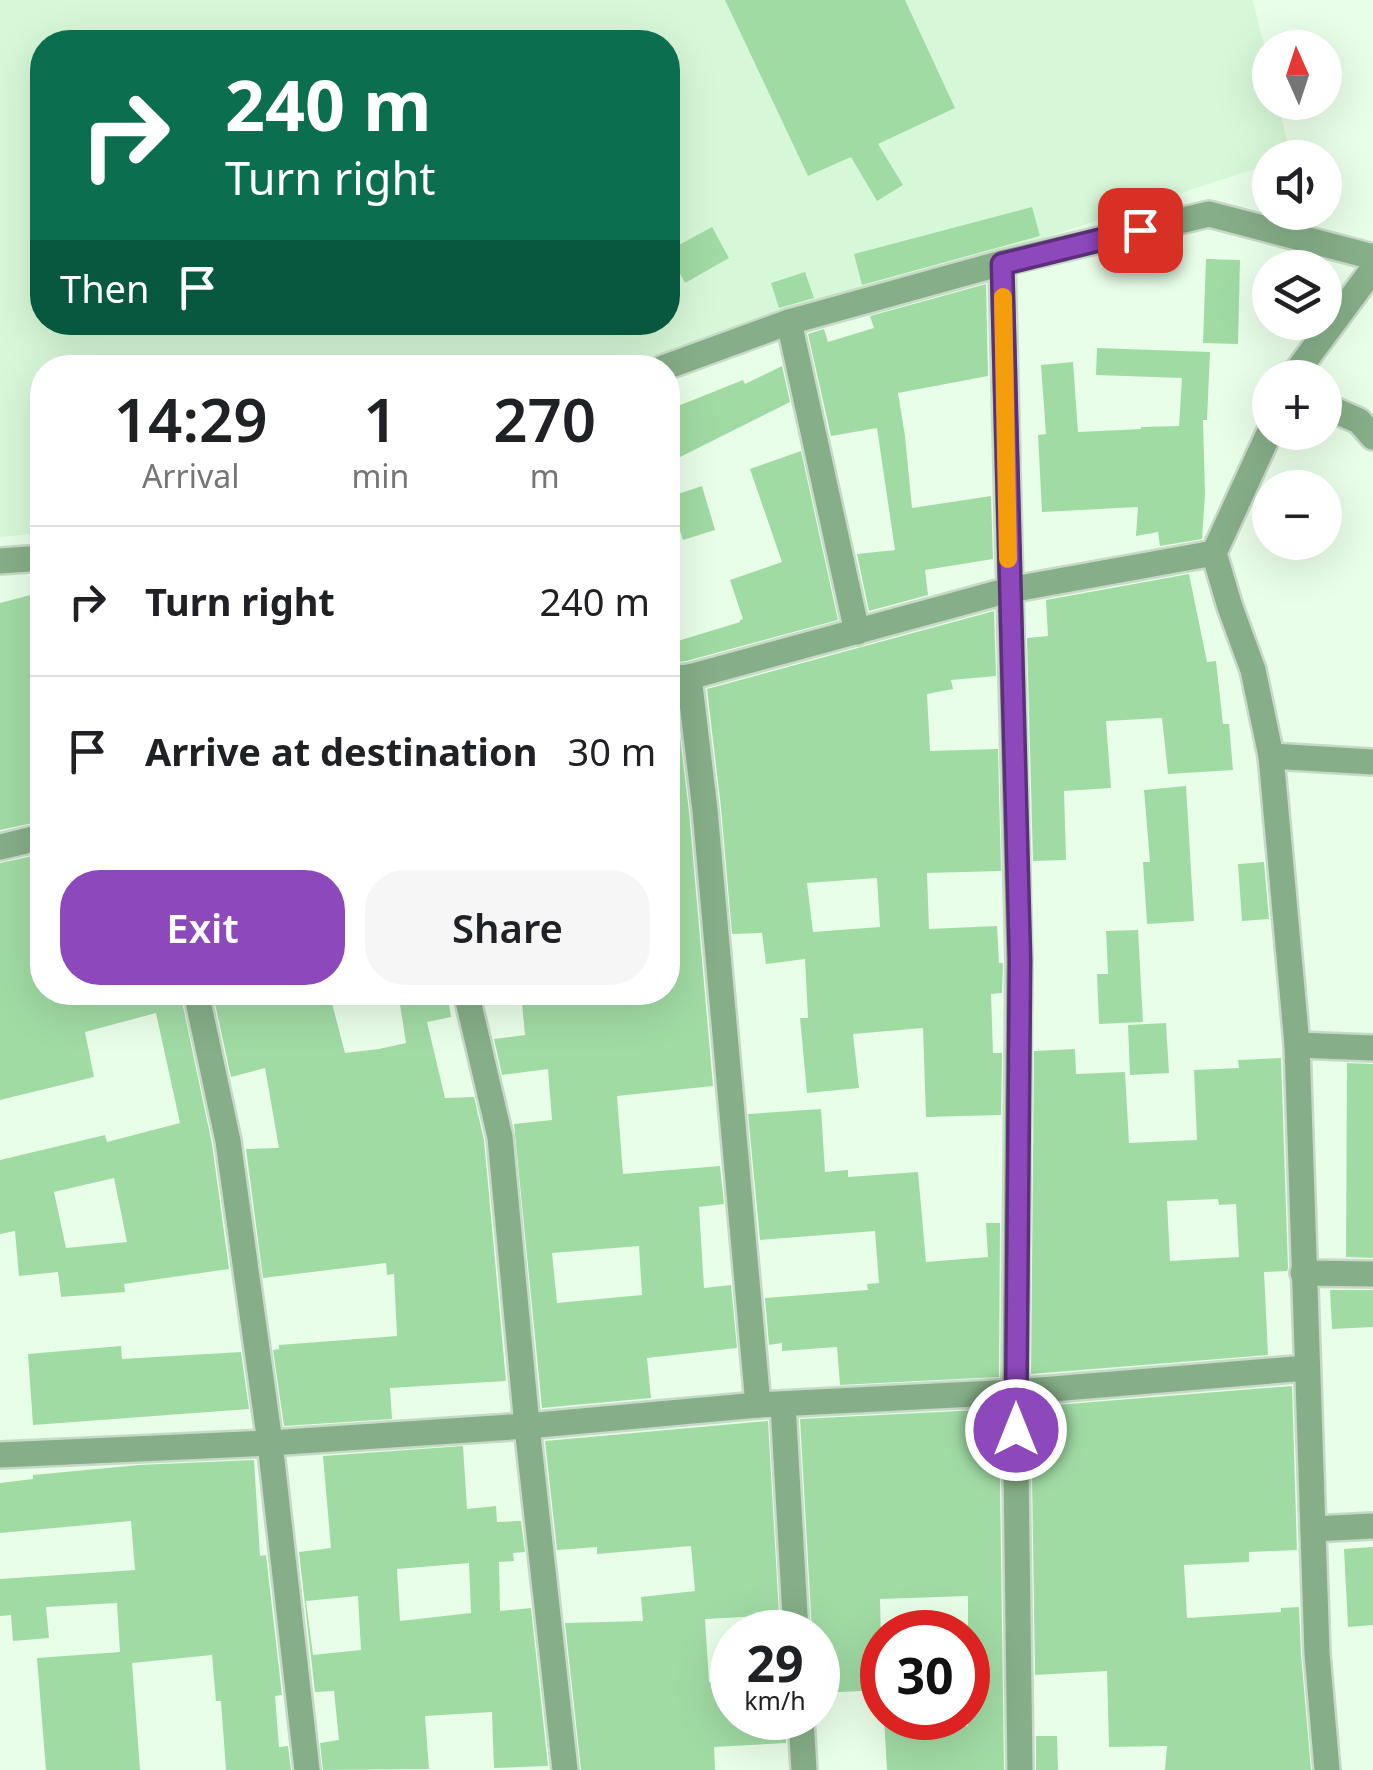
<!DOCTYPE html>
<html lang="en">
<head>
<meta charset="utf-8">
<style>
	:root { --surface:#fff; --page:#f6f6f6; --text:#202124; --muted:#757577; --line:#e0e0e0; --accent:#8d48bb }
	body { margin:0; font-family:"Noto Sans",sans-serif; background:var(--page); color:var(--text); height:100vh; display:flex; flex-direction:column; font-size:38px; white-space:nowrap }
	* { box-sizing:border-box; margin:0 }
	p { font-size:32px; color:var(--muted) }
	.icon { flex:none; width:55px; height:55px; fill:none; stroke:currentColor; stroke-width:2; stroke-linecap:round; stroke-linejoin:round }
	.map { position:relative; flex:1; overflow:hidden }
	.sheet { position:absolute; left:30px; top:355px; width:650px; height:650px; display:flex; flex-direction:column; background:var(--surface); border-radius:40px; box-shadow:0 10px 40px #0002 }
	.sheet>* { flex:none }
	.guide { position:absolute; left:30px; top:30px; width:650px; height:305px; border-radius:40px; box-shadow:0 10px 40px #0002; background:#0b6e4f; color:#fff; overflow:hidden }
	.needle { width:65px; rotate:357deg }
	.buttons { position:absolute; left:1252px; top:30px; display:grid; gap:20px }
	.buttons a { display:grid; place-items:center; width:90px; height:90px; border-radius:50%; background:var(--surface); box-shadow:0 10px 40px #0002; font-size:50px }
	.speed { position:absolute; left:710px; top:1610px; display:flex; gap:20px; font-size:50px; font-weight:700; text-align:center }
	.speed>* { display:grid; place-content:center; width:130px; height:130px; border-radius:50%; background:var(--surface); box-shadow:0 10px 40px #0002; line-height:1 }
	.speed small { font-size:25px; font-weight:400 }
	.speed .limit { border:15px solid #d22; background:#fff; color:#111 }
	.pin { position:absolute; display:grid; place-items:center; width:85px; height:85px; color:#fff; margin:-42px; border-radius:20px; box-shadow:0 5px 15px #0006 }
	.me { position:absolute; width:110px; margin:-55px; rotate:0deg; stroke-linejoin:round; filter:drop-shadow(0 0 8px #0008) }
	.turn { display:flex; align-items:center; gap:35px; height:210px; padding:0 30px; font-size:45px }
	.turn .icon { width:130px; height:130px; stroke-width:2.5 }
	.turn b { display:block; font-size:70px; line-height:85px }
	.then { display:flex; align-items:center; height:95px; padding:0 30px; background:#0003; gap:20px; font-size:38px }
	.eta { display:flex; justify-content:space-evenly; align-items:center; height:170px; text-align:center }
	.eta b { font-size:60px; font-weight:600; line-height:70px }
	.cta { display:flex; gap:20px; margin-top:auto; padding:20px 30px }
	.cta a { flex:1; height:115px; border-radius:40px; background:var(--accent); color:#fff; font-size:40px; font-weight:600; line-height:115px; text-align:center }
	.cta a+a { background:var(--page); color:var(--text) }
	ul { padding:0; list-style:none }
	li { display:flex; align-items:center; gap:30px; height:150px; padding:0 30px; border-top:2px solid var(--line) }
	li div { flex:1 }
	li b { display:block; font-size:38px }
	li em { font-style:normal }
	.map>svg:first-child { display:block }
	.built { fill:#d7f8d8; fill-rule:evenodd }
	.building { fill:#a1dba4; fill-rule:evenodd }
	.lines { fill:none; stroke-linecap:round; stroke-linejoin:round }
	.minor-casing { stroke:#c7dac7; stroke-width:30 }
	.minor { stroke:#86ae88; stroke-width:25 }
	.route-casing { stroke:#5c2f7a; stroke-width:25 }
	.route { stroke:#8d48bb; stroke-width:18 }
	.slow { stroke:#f59e0b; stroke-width:18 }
</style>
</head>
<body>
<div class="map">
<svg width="1373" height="1770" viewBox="0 0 1373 1770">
	<rect width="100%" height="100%" fill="#e9fee9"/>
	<path class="built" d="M 0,0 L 1253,0 L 1270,70 L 1270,102 L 1278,103 L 1291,157 L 1270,158 L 1270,164 L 648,367 L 42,368 L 42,533 L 0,537 ZM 42,42 L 668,42 L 668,322 L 42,322 Z"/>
	<g class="building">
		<polygon points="725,0 905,0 955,108 878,144 903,185 877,201 851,157 808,176"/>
		<polygon points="1032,207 1040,236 862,285 854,254"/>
		<polygon points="712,227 729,258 685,283 668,251"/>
		<polygon points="1206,259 1240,260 1238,344 1203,343"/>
		<polygon points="805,272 814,298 779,308 771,283"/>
		<polygon points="986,284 988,376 898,393 905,436 912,508 991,496 993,559 925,570 928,595 869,611 857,554 895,550 877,428 831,436 808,334 824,329 828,342 874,328 870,316"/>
		<polygon points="1097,348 1210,352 1207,420 1203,420 1205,494 1202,539 1160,546 1158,532 1136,536 1138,507 1042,512 1038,435 1046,434 1041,365 1073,362 1078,432 1141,429 1141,427 1179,426 1182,378 1096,375"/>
		<polygon points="782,366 790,402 668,463 668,410 743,380 745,384"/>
		<polygon points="801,451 838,620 686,661 668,663 668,644 740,622 740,620 743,619 730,580 782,562 750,469"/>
		<polygon points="702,486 715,530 683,540 669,497"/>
		<polygon points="1189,574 1207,662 1216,661 1223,724 1229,724 1233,770 1168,774 1162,718 1106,721 1111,788 1064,791 1066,860 1033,861 1027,638 1048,636 1046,600"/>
		<polygon points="42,592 42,821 0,830 0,603"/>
		<path d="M 994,611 L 996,676 L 951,680 L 953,689 L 927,694 L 930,751 L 998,749 L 1001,871 L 927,873 L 929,929 L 997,926 L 999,963 L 1003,963 L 1002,993 L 991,994 L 993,1053 L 1002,1053 L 1001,1115 L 926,1117 L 923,1028 L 853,1034 L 859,1088 L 807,1093 L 800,1018 L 808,1018 L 805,959 L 766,964 L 762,933 L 732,934 L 721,808 L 707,689 ZM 877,878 L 880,927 L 813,932 L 807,883 Z"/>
		<path d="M 668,695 L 675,695 L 689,812 L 713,1086 L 617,1096 L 623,1174 L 720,1166 L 724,1204 L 699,1207 L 704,1288 L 731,1285 L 737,1348 L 647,1358 L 651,1398 L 542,1408 L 514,1124 L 552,1120 L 548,1069 L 502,1075 L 494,1039 L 525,1035 L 521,992 L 668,992 ZM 639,1246 L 642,1295 L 557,1303 L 552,1253 Z"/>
		<polygon points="1186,786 1194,921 1147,924 1143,862 1150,862 1144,790"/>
		<path d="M 42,854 L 42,992 L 63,992 L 65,1000 L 94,992 L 180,992 L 212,1144 L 229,1269 L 124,1284 L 125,1292 L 61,1297 L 58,1272 L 19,1276 L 15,1231 L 0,1234 L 0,1160 L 105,1135 L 107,1142 L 180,1123 L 156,1013 L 85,1032 L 94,1077 L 0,1100 L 0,863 ZM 114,1178 L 127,1242 L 66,1248 L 54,1192 Z"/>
		<polygon points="1264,862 1269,919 1242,921 1238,864"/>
		<polygon points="1138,930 1143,1022 1099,1024 1097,974 1108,974 1106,931"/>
		<polygon points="245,992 329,992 345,1053 379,1049 406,1043 398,992 447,992 451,1017 427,1022 445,1098 474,1097 484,1140 506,1381 390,1388 392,1419 284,1426 273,1350 279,1349 279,1345 397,1336 394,1274 387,1275 386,1263 263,1278 246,1149 279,1148 265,1068 231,1077 214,999"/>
		<polygon points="1166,1023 1169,1073 1130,1075 1128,1025"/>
		<path d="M 1075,1049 L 1076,1074 L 1125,1072 L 1129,1143 L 1197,1140 L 1194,1070 L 1239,1068 L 1238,1060 L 1281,1058 L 1288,1268 L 1287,1271 L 1264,1272 L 1268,1355 L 1031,1374 L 1034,1051 ZM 1218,1199 L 1219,1205 L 1236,1204 L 1239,1257 L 1170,1261 L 1167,1201 Z"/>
		<polygon points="1347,1063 1373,1064 1373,1258 1346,1257"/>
		<polygon points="821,1109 825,1172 848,1170 848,1177 918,1172 926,1262 988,1257 986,1223 1000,1223 999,1377 840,1385 837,1347 782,1351 782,1343 769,1345 765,1298 868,1290 867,1284 879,1283 875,1231 760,1240 748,1114"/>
		<polygon points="1330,1290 1373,1290 1373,1327 1332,1329"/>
		<polygon points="121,1346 122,1359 241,1352 249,1409 33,1425 28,1354"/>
		<polygon points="1292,1386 1297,1550 1249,1552 1249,1562 1184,1565 1187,1618 1281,1612 1281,1608 1299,1607 1301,1654 1311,1770 1165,1770 1167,1746 1109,1747 1107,1671 1035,1675 1031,1407"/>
		<polygon points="999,1409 1004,1770 887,1770 884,1718 919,1718 920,1728 968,1726 968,1596 880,1599 882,1690 818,1693 818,1632 812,1632 800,1419"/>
		<polygon points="768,1421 780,1632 762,1632 762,1616 705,1619 709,1682 732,1681 732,1718 785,1718 786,1743 714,1747 715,1770 581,1770 565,1623 643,1621 641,1597 695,1591 691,1546 597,1554 597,1547 557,1550 545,1441"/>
		<path d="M 463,1446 L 467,1509 L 496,1506 L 497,1522 L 521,1521 L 525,1552 L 513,1553 L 514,1561 L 499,1562 L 500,1611 L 531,1608 L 548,1766 L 494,1768 L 492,1712 L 425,1716 L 429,1769 L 323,1770 L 320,1743 L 339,1740 L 334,1691 L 315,1692 L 299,1552 L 331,1548 L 323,1456 ZM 469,1563 L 471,1613 L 400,1621 L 397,1569 ZM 358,1596 L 361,1650 L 313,1655 L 306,1601 Z"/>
		<polygon points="254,1460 260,1556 266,1555 282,1695 275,1696 279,1747 288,1746 291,1770 226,1770 221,1701 216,1701 212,1655 132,1663 140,1770 46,1770 37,1658 120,1652 117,1603 46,1607 49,1638 13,1641 11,1615 0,1616 0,1579 135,1570 131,1521 0,1533 0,1483 33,1479 33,1475 139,1465"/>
		<polygon points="1373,1547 1373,1625 1348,1627 1344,1549"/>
		<polygon points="1036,1736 1057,1736 1058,1770 1036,1770"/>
	</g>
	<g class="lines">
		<g class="minor-casing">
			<g id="minor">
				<polyline points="1002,263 1019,961 1015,1392 1020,1770"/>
				<polyline points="789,322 857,632"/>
				<polyline points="663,368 789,322 1002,263 1209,214 1373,257"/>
				<polyline points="1292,378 1373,269"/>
				<polyline points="1325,406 1359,421 1373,437"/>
				<polyline points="1270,431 1214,553 1230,607 1253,670 1271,756 1297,1045 1317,1653 1327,1770"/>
				<polyline points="0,561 42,558"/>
				<polyline points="689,677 705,810 758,1405"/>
				<polyline points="668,679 689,677 1009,590 1214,553"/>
				<polyline points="1271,756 1373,762"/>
				<polyline points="0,847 42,837"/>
				<polyline points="196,992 228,1141 270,1443 307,1770"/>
				<polyline points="466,992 500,1137 527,1426 565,1770"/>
				<polyline points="1297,1045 1373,1048"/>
				<polyline points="1303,1273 1373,1274"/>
				<polyline points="783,1405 796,1632"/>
				<polyline points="0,1455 270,1443 527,1426 758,1405 1015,1392 1307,1368"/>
				<polyline points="1313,1529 1373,1526"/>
				<polyline points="801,1718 804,1770"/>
			</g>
		</g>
		<use href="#minor" class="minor"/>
	</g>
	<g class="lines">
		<g class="route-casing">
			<polyline id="route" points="1016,1430 1020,960 1002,264 1140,230"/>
		</g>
		<use href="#route" class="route"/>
		<polyline class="slow" points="1003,297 1008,559"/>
	</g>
</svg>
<div class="buttons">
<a><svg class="needle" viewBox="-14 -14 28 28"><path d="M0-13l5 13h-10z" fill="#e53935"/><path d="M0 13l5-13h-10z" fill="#757577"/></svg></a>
<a><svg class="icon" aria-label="sound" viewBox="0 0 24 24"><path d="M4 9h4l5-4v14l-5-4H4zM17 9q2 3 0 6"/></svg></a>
<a><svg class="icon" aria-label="layers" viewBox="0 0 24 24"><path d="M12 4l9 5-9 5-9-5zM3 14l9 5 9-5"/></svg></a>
<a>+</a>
<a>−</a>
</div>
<div class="speed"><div>29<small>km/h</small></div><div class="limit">30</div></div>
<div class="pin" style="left:1140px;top:230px;background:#d93025"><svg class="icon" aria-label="arrive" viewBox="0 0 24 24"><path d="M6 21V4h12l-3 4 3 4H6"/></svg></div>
<svg class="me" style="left:1016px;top:1430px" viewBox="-20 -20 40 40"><circle r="17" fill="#8d48bb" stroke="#fff" stroke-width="3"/><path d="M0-11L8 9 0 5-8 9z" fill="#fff"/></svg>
<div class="guide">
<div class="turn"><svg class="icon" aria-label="right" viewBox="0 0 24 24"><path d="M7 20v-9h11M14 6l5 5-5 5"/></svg><div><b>240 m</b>Turn right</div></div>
<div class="then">Then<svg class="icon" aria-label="arrive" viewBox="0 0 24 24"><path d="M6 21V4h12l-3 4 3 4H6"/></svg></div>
</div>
<section class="sheet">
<div class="eta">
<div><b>14:29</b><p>Arrival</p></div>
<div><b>1</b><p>min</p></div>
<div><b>270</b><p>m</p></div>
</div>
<ul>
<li><svg class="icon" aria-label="right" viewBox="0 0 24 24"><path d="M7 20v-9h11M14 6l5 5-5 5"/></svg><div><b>Turn right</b></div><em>240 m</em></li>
<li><svg class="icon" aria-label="arrive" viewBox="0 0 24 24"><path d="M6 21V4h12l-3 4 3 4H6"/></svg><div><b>Arrive at destination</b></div><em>30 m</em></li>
</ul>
<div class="cta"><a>Exit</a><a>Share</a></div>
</section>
</div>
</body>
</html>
